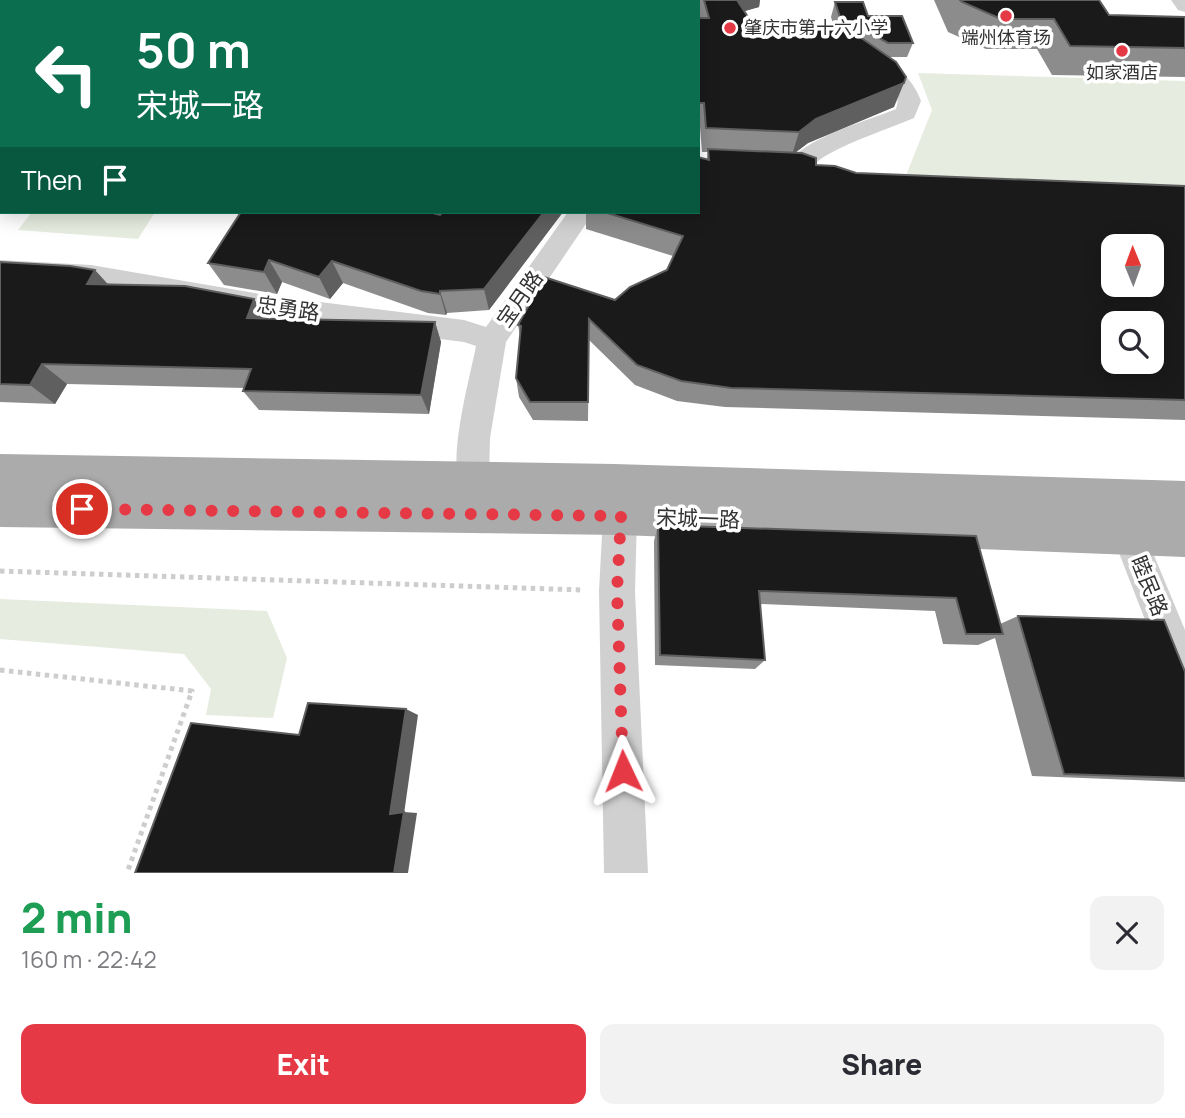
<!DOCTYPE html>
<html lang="en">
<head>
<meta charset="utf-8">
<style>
	:root { --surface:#fff; --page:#f2f2f3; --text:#2b2b33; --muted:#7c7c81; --accent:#e63946 }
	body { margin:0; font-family:Manrope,"Noto Sans SC",sans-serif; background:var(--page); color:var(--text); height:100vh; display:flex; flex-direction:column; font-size:26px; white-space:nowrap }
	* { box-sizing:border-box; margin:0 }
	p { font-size:23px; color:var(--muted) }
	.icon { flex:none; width:38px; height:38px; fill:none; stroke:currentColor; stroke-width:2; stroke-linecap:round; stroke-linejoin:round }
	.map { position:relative; height:873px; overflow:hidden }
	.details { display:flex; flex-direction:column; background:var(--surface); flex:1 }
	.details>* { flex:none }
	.top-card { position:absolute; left:0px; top:0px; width:700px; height:214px; box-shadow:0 4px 18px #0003; background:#0b6e4f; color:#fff; overflow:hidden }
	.needle { width:46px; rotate:359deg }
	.fabs { position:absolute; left:1101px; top:234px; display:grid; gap:14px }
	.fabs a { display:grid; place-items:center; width:63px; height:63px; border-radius:14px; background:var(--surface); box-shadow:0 4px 18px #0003; font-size:35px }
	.pin { position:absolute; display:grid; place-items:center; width:60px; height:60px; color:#fff; margin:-30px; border:4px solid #fff; border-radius:50%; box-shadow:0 2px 7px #0007 }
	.me { position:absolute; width:77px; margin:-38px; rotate:358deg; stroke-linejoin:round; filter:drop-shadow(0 0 5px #0008) }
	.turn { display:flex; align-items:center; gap:24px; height:147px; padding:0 21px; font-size:32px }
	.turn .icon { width:91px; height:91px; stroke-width:2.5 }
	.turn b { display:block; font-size:49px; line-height:60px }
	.then { display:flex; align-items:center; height:66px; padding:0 21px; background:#0003; gap:14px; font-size:26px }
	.round { display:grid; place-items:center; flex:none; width:74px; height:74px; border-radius:14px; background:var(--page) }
	.summary { display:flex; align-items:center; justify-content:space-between; height:119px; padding:0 21px }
	h1 { font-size:42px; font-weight:800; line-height:52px; color:#1e9e55 }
	.primary-button { display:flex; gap:14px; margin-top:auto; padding:14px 21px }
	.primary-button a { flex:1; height:80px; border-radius:14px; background:var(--accent); color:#fff; font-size:28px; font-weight:800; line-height:80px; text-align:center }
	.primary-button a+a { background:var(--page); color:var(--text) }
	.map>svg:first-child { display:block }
	.green { fill:#e6ecdf }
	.water { fill:#cfe2ee }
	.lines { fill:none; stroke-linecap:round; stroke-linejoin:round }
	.path-far1 { stroke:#cdcdcd; stroke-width:3.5; stroke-dasharray:2.5 2.5; stroke-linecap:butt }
	.path { stroke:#cdcdcd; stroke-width:5; stroke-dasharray:4.5 4.5; stroke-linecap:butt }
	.minor { fill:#d0d0d0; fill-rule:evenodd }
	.major { fill:#ababab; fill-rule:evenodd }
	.wall { fill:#8c8c8c }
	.shaded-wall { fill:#5f5f5f }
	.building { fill:#1a1a1a; stroke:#5f5f5f; stroke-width:2; fill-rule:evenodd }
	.route { stroke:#e63946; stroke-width:12; stroke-dasharray:0 21.6 }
	.poi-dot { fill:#e63946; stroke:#fff; stroke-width:2.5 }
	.labels { text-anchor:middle; stroke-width:7; stroke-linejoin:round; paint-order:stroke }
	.far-poi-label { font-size:18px; fill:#333; stroke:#fff }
	.street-label { font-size:21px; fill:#333; stroke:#fff }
</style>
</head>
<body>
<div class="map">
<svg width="1185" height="873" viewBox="0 0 1185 873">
	<rect width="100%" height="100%" fill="#fff"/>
	<g class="green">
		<polygon points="918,73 1185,81 1185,199 901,188 932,110"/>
		<polygon points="32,212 155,212 138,239 18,230"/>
		<polygon points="0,599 267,611 287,658 273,718 206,715 211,689 184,654 0,639"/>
	</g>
	<polygon class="water" points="0,0 529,0 2,2 2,43"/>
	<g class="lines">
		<polyline class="path-far1" points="134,2 136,0"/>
		<g class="path">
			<polyline points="0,571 583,590"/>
			<polyline points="0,670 192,691 127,873"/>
		</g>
		<g class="minor">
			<rect x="548" y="0" width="20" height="2"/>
			<polygon points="1171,0 1185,0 1185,12 1178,10"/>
			<path d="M 868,54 C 892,60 913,78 921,101 L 914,118 C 885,130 854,140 827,155 C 813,162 808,177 790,172 L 786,166 C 804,137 865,122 896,109 C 906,82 870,77 858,60 L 861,56 Z"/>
			<path d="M 568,212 L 594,212 L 506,342 L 490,438 L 489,480 L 485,490 L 473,495 L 461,490 C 447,459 469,382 476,346 L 464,342 L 272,318 L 91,285 L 0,280 L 0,260 L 91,265 L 272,296 L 464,320 L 486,327 Z"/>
			<polygon points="620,500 632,505 637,516 635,591 648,873 604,873 599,591 603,516 608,505"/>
			<polygon points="1129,519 1141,524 1185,630 1185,695 1172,689 1112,535 1117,524"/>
		</g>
		<polygon class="major" points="0,454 614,464 1185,481 1185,557 620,535 0,527"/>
	</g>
	<g class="wall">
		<polygon points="695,0 760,0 759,7 744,11 761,37 834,27 831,17 835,2 868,16 913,43 907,57 888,57 894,107 808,143 795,153 816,165 856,173 1185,186 1185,420 725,407 677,401 635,385 589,340 588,421 533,420 519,397 516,378 520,336 518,325 615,300 667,270 673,256 586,229 586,212 698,212 708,152 702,152 700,127 698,127 698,18 700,18 698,13 698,2 695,2"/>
		<polygon points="934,0 1099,0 1109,15 1185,17 1185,77 1052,75 1037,49 986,49 948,32"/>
		<rect x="0" y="52" width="2" height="92"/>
		<polygon points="443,212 563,212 489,310 447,313 446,315 428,313 343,283 330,299 282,282 277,294 224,285 208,263 440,215"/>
		<polygon points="0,262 267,318 435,322 441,342 429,414 259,410 243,391 245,388 67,384 55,404 0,402"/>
		<polygon points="658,525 976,536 1000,624 1018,616 1185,672 1185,782 1032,776 995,638 978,645 943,644 935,611 760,604 765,660 755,669 655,665 654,541"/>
	</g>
	<g class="shaded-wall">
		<polygon points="731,0 760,0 759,7 728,16"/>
		<polygon points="859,27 854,41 845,43 850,29"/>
		<polygon points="904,83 894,107 808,143 792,155 799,132 816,119"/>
		<polygon points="544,212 563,212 489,310 484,289"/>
		<polygon points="269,260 282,282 277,294 264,272"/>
		<polygon points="332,261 343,283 330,299 319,277"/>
		<polygon points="95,270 115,292 87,284"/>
		<polygon points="440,291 447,313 446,315 440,294"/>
		<polygon points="254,299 268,320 247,318"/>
		<polygon points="435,322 441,342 429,414 421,395"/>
		<polygon points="42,364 67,384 55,404 30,385"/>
		<polygon points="406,709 418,715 404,814 390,814"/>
		<polygon points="404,812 417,813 408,873 394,873"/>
	</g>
	<g class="building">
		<polygon points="704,0 737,0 761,37 844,26 896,62 906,77 904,83 816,119 799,132 706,128 704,103 698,103 698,18 709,18"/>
		<polygon points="960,0 1099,0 1109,15 1185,17 1185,48 1070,46 1054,19 1001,19 962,2"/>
		<polygon points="835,2 863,2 868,16 902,16 913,43 888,43 859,27 849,30 843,26"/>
		<rect x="0" y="52" width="2" height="69"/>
		<path d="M 708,149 L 802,153 L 816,158 L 816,165 L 835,166 L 856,173 L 1185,186 L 1185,400 L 731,388 L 681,381 L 637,365 L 589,319 L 588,402 L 530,402 L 516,378 L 521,326 L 518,325 L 544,277 L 615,300 L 630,287 L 667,270 L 683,236 L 604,212 L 698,212 L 698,157 L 709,160 ZM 1113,247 L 1152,247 L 1152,285 L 1113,285 ZM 1113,324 L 1152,324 L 1152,362 L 1113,362 Z"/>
		<polygon points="241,212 429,212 440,215 443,212 544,212 484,289 440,291 440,294 421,291 332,261 319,277 269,260 264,272 208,263"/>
		<polygon points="0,262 70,266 95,270 87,284 185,286 254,299 247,318 435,322 421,395 243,391 251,369 42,364 30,385 0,384"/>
		<polygon points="658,525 976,536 1003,634 966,634 956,598 759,591 765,660 660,655"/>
		<polygon points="1018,616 1164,620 1185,672 1185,778 1064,774"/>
		<polygon points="308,703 406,709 390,814 404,812 394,873 135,873 191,723 299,735"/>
	</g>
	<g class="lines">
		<polyline class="route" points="82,509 621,516 617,591 623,771"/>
	</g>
	<g class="poi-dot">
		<circle cx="1006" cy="16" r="7"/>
		<circle cx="730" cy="28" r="7"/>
		<circle cx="1122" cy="51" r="7"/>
	</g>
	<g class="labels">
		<g class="far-poi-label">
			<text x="744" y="34" text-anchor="start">肇庆市第十六小学</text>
			<text x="1006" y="44">端州体育场</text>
			<text x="1122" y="79">如家酒店</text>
		</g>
		<g class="street-label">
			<text transform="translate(520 299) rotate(-55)" y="7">宝月路</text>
			<text transform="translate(288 309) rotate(8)" y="7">忠勇路</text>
			<text transform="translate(698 519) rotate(2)" y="7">宋城一路</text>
			<text transform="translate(1149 586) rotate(68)" y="7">睦民路</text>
		</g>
	</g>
</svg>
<div class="fabs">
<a><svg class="needle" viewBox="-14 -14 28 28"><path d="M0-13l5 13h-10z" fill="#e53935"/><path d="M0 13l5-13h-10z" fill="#7c7c81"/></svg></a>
<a><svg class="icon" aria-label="search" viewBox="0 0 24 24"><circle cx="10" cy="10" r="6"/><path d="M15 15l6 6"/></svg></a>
</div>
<div class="pin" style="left:82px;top:509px;background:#d93025"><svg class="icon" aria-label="arrive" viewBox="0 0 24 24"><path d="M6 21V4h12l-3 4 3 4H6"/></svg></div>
<svg class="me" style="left:623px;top:771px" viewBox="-20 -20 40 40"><path d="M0-17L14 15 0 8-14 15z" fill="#e63946" stroke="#fff" stroke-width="4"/></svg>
<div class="top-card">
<div class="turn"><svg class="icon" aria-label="left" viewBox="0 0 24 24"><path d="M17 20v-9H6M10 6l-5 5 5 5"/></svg><div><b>50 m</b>宋城一路</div></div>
<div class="then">Then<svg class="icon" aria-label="arrive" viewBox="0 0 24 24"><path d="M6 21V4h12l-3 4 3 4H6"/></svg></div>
</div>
</div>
<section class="details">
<div class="summary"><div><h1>2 min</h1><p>160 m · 22:42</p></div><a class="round"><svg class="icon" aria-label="close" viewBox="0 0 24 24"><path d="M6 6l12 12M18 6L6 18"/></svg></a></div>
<div class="primary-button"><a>Exit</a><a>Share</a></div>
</section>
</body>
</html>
